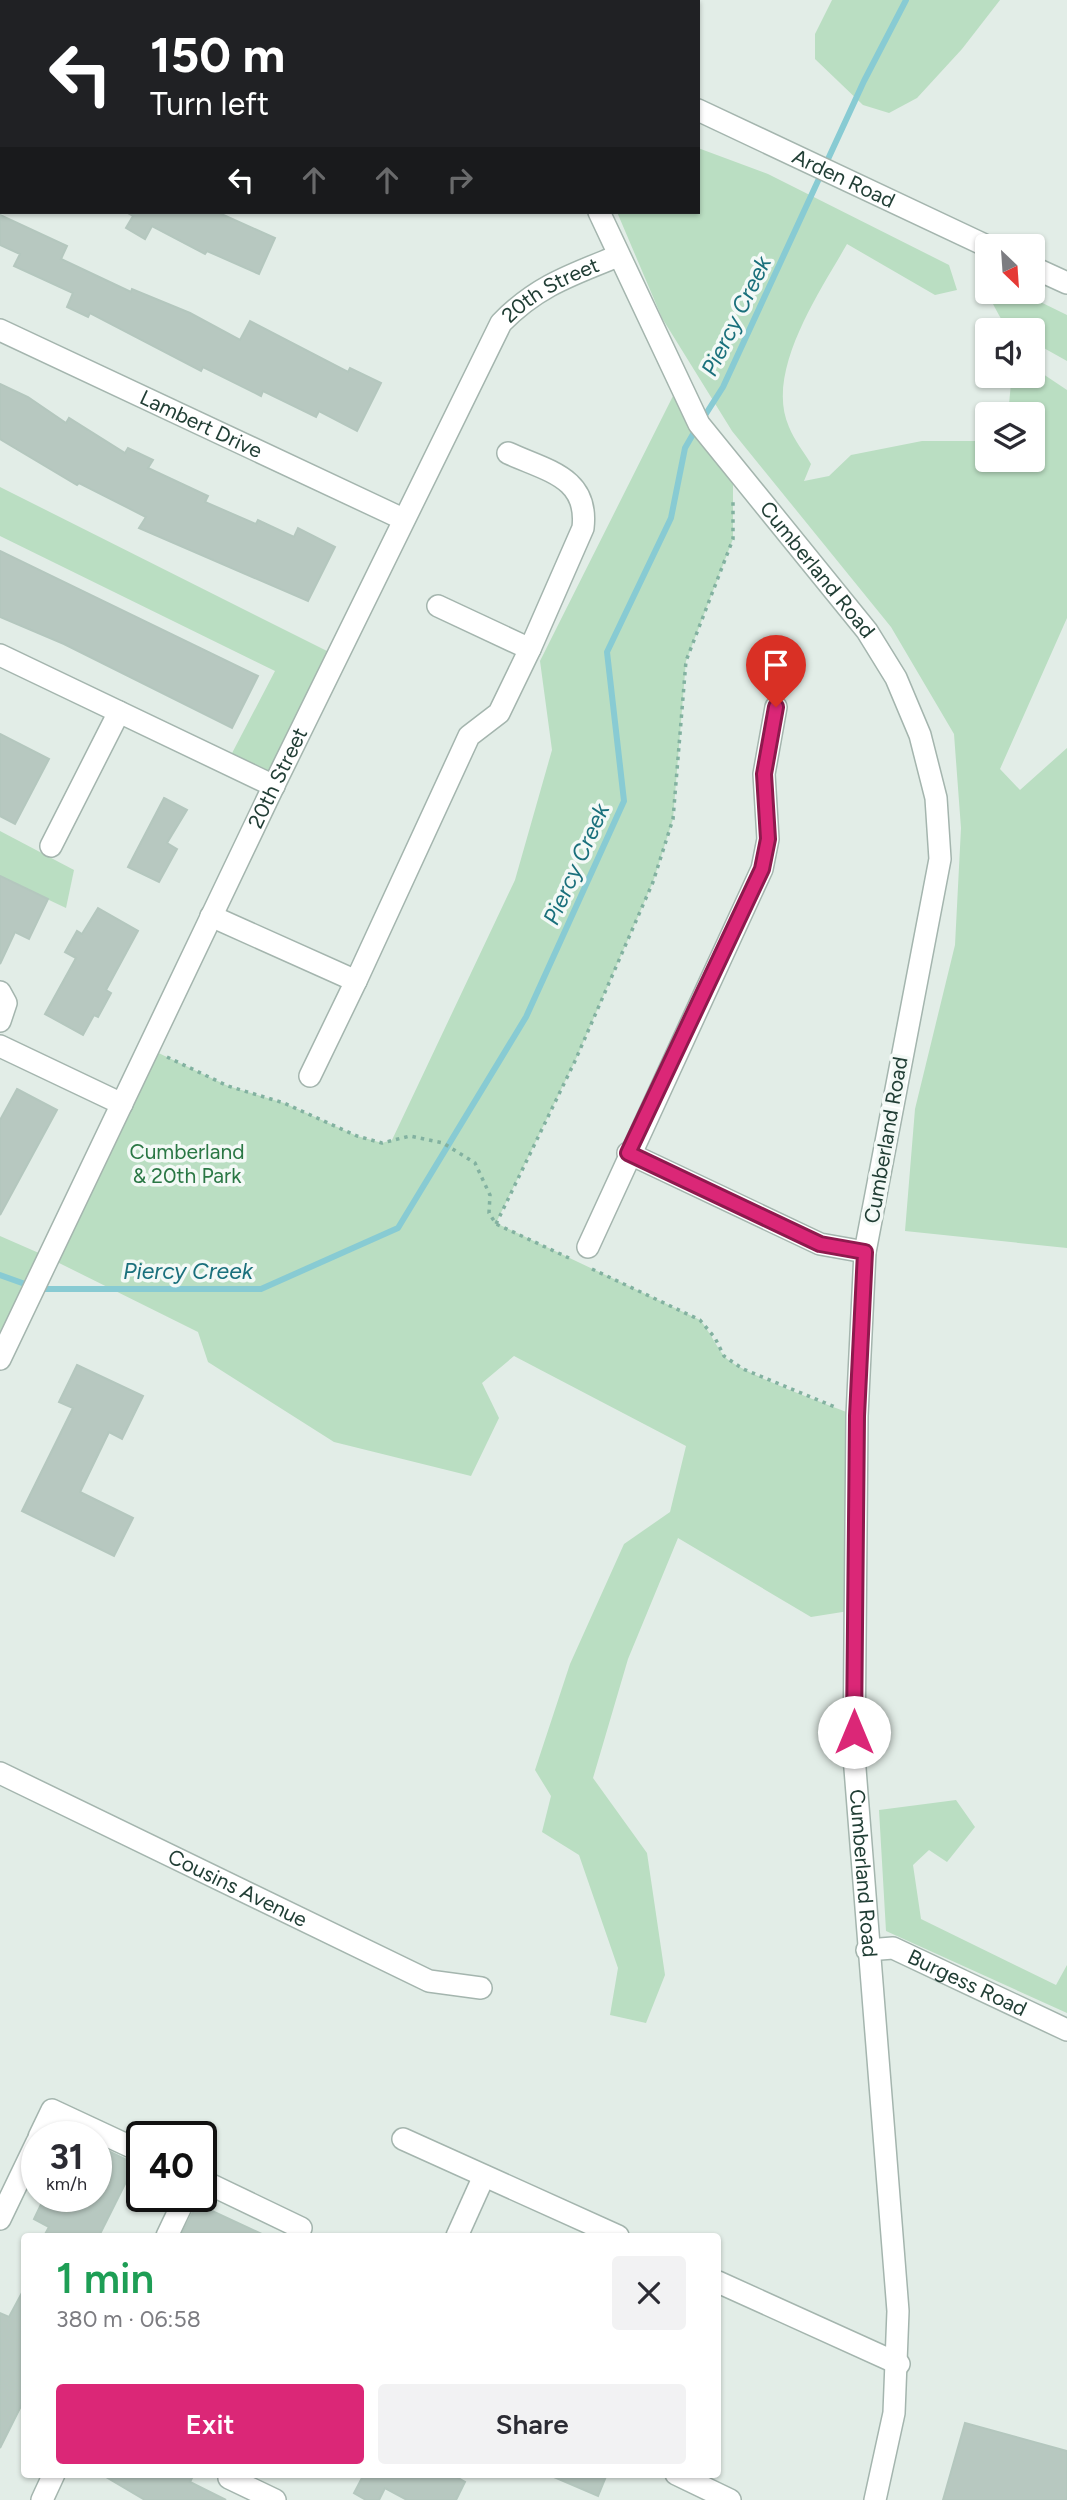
<!DOCTYPE html>
<html lang="en">
<head>
<meta charset="utf-8">
<style>
	:root { --surface:#fff; --page:#f2f2f3; --text:#2b2b33; --muted:#7c7c81; --accent:#db2777 }
	body { margin:0; font-family:Figtree,sans-serif; background:var(--page); color:var(--text); height:100vh; display:flex; flex-direction:column; font-size:26px; white-space:nowrap }
	* { box-sizing:border-box; margin:0 }
	p { font-size:23px; color:var(--muted) }
	.icon { flex:none; width:38px; height:38px; fill:none; stroke:currentColor; stroke-width:2; stroke-linecap:round; stroke-linejoin:round }
	.map { position:relative; flex:1; overflow:hidden }
	.sheet { position:absolute; left:21px; top:2233px; width:700px; height:245px; display:flex; flex-direction:column; background:var(--surface); border-radius:7px; box-shadow:0 2px 5px #0004 }
	.sheet>* { flex:none }
	.banner { position:absolute; left:0px; top:0px; width:700px; height:214px; box-shadow:0 2px 5px #0004; background:#202124; color:#fff; overflow:hidden }
	.needle { width:46px; rotate:155deg }
	.buttons { position:absolute; left:975px; top:234px; display:grid; gap:14px }
	.buttons a { display:grid; place-items:center; width:70px; height:70px; border-radius:7px; background:var(--surface); box-shadow:0 2px 5px #0004; font-size:35px }
	.speed { position:absolute; left:21px; top:2121px; display:flex; gap:14px; font-size:35px; font-weight:700; text-align:center }
	.speed>* { display:grid; place-content:center; width:91px; height:91px; border-radius:50%; background:var(--surface); box-shadow:0 2px 5px #0004; line-height:1 }
	.speed small { font-size:18px; font-weight:400 }
	.speed .limit { border:4px solid #111; border-radius:10px; background:#fff; color:#111 }
	.pin { position:absolute; display:grid; place-items:center; width:60px; height:60px; color:#fff; margin:-72px -30px; border-radius:50% 50% 50% 0; rotate:-45deg; box-shadow:0 0 7px #0007 }
	.pin .icon { rotate:45deg }
	.me { position:absolute; width:77px; margin:-38px; rotate:0deg; stroke-linejoin:round; filter:drop-shadow(0 0 5px #0008) }
	.turn { display:flex; align-items:center; gap:24px; height:147px; padding:0 35px; font-size:32px }
	.turn .icon { width:91px; height:91px; stroke-width:2.5 }
	.turn b { display:block; font-size:49px; line-height:60px }
	.lanes { display:flex; align-items:center; height:66px; padding:0 35px; background:#0003; justify-content:center; gap:35px; direction:ltr }
	.lanes .off { opacity:.35 }
	.round { display:grid; place-items:center; flex:none; width:74px; height:74px; border-radius:7px; background:var(--page) }
	.overview { display:flex; align-items:center; justify-content:space-between; height:119px; padding:0 35px }
	h1 { font-size:42px; font-weight:600; line-height:52px; color:#1e9e55 }
	.button { display:flex; gap:14px; margin-top:auto; padding:14px 35px }
	.button a { flex:1; height:80px; border-radius:7px; background:var(--accent); color:#fff; font-size:28px; font-weight:600; line-height:80px; text-align:center }
	.button a+a { background:var(--page); color:var(--text) }
	.map>svg:first-child { display:block }
	.green { fill:#badec2 }
	.lines { fill:none; stroke-linecap:round; stroke-linejoin:round }
	.stream { stroke:#88cbd3; stroke-width:6 }
	.building { fill:#b7c8c0; stroke:#b4c7be; stroke-width:2 }
	.minor-casing { stroke:#a4b5ae; stroke-width:24 }
	.path { stroke:#82b1a0; stroke-width:3.5; stroke-dasharray:3.5 5; stroke-linecap:butt }
	.minor { stroke:#fff; stroke-width:21 }
	.route-casing { stroke:#8e194d; stroke-width:18 }
	.route { stroke:#db2777; stroke-width:12 }
	.labels { text-anchor:middle; stroke-width:7; stroke-linejoin:round; paint-order:stroke }
	.street-label { font-size:21px; fill:#213e35; stroke:#f3f9f6 }
	.park-label { font-size:21px; fill:#2a7744; stroke:#f3f9f6 }
	.water-label { font-size:23px; font-style:italic; fill:#1a707c; stroke:#f3f9f6 }
</style>
</head>
<body>
<div class="map">
<svg width="1067" height="2500" viewBox="0 0 1067 2500">
	<rect width="100%" height="100%" fill="#e2ede7"/>
	<g class="green">
		<polygon points="832,0 1000,0 962,49 917,98 889,113 863,105 815,59 815,34"/>
		<path d="M 698,148 L 768,174 L 949,265 L 957,290 L 935,295 L 847,244 C 821,290 764,372 789,427 C 794,440 804,452 811,464 L 804,481 L 829,476 L 851,455 L 922,441 L 984,441 L 987,438 L 987,460 L 1032,460 L 1032,415 L 1008,415 L 1011,383 L 1021,376 L 1032,376 L 1034,368 L 1067,390 L 1067,618 L 1000,769 L 1020,790 L 1067,748 L 1067,1248 L 905,1231 L 915,1109 L 955,945 L 961,828 L 954,734 L 891,627 L 732,431 L 662,318 L 617,212 L 698,212 Z"/>
		<path d="M 1002,292 L 1020,292 L 1067,315 L 1067,361 L 1033,342 L 1032,331 C 1005,331 1006,328 993,304 Z"/>
		<path d="M 679,384 L 733,469 L 733,539 L 686,661 L 673,819 L 653,882 L 575,1061 L 496,1223 L 700,1320 C 710,1332 716,1346 724,1356 C 737,1372 832,1406 857,1416 L 855,1610 L 811,1617 L 678,1538 L 628,1659 L 593,1778 L 647,1853 L 665,1975 L 646,2023 L 610,2015 L 618,1968 L 579,1855 L 542,1832 L 551,1796 L 535,1770 L 570,1664 L 624,1544 L 670,1512 L 686,1446 L 514,1356 L 482,1383 L 499,1418 L 471,1476 L 334,1442 L 208,1362 L 198,1332 L 49,1258 L 0,1359 L 0,1236 L 48,1257 L 148,1048 L 228,1086 L 284,1103 L 357,1136 L 382,1143 L 392,1140 L 515,880 L 552,750 L 540,661 Z"/>
		<polygon points="0,487 337,656 277,779 230,757 275,671 0,536"/>
		<polygon points="0,831 74,870 66,908 0,877"/>
		<polygon points="956,1800 975,1827 947,1862 929,1850 913,1865 921,1919 1056,1985 1067,1965 1067,2013 886,1931 879,1810"/>
	</g>
	<g class="lines">
		<g class="stream">
			<polyline points="702,420 723,387 864,81 906,0"/>
			<polyline points="0,1275 39,1289 261,1289 398,1228 526,1017 624,801 607,652 671,518 685,448 696,429"/>
		</g>
	</g>
	<g class="building">
		<polygon points="126,212 217,212 275,238 259,274 207,251 205,254 152,226 145,239 126,228 133,216"/>
		<polygon points="0,215 67,246 61,259 131,292 132,289 190,313 240,340 250,321 348,372 350,368 381,383 357,431 319,411 316,417 263,391 261,396 203,367 201,371 90,313 88,317 67,307 73,293 14,266 20,254 0,245"/>
		<polygon points="0,384 28,397 66,423 69,418 125,453 128,448 153,460 148,468 208,496 205,502 256,524 258,520 294,537 298,528 335,547 308,601 139,528 146,517 79,483 77,485 0,439"/>
		<polygon points="0,551 258,676 232,728 64,644 0,617"/>
		<polygon points="0,734 49,759 15,824 0,816"/>
		<polygon points="164,798 187,810 167,843 177,849 159,882 128,867"/>
		<polygon points="0,876 48,899 29,939 15,932 0,964"/>
		<polygon points="98,908 138,931 106,990 111,993 98,1017 94,1015 83,1035 45,1014 76,958 65,952 77,931 82,934"/>
		<polygon points="17,1089 57,1110 0,1215 0,1120"/>
		<polygon points="77,1365 143,1396 122,1439 109,1432 80,1492 133,1518 114,1556 22,1511 73,1408 59,1402"/>
		<polygon points="96,2145 135,2164 99,2236 44,2236 49,2227 34,2219 45,2196 63,2204 67,2196 96,2196"/>
		<polygon points="197,2204 266,2236 181,2236"/>
		<polygon points="24,2289 24,2400 0,2448 0,2313 9,2317"/>
		<polygon points="965,2423 1067,2451 1067,2500 943,2500"/>
		<polygon points="101,2474 194,2474 190,2482 226,2500 145,2500"/>
		<polygon points="360,2474 451,2474 465,2482 456,2500 407,2500 385,2488 379,2500 366,2500 354,2493 363,2476"/>
		<polygon points="547,2474 607,2474 598,2496"/>
	</g>
	<g class="lines">
		<g class="minor-casing">
			<g id="minor">
				<polyline points="464,0 468,2"/>
				<polyline points="515,0 516,2"/>
				<polyline points="0,10 2,11"/>
				<path id="s1" d="M 698,110 L 989,247"/>
				<path id="s2" d="M 599,212 L 699,424 L 867,631 L 896,678 L 920,735 L 936,798 L 940,859 L 865,1252 L 857,1416 L 854,1756 L 898,2311 L 894,2413 L 875,2500"/>
				<polyline points="1032,267 1067,283"/>
				<path id="s3" d="M 0,330 L 403,519"/>
				<path d="M 508,453 C 547,471 589,477 583,528 L 530,649"/>
				<polyline points="0,655 274,786"/>
				<polyline points="51,846 119,712"/>
				<polyline points="211,916 356,981 310,1076"/>
				<polyline points="356,981 469,736 499,713 530,649 438,606"/>
				<polyline points="0,992 6,1003 0,1021"/>
				<polyline points="0,1046 122,1104"/>
				<polyline points="628,1153 820,1244 865,1252"/>
				<polyline points="588,1247 762,869 768,839 764,774 776,707"/>
				<path id="s4" d="M 0,1359 L 277,779 L 501,323 C 537,286 571,275 618,256"/>
				<path id="s5" d="M 0,1773 L 429,1981 L 481,1988"/>
				<path id="s6" d="M 867,1950 L 893,1948 L 1067,2030"/>
				<polyline points="39,2137 52,2110 142,2152"/>
				<polyline points="403,2139 618,2236"/>
				<polyline points="201,2180 301,2228"/>
				<polyline points="0,2219 37,2142"/>
				<polyline points="167,2236 186,2196"/>
				<polyline points="457,2236 484,2176"/>
				<polyline points="718,2282 899,2364"/>
				<polyline points="676,2474 730,2500"/>
				<polyline points="229,2478 275,2500"/>
				<polyline points="42,2500 54,2474"/>
			</g>
		</g>
		<g class="path">
			<polyline points="167,1057 228,1086 284,1103 357,1136 382,1143 410,1136 443,1143 475,1163 490,1195 489,1213 496,1224 569,1258"/>
			<polyline points="496,1224 575,1061 653,882 673,819 686,661 733,539 733,499"/>
			<polyline points="592,1269 700,1320 715,1338 724,1356 743,1369 835,1407"/>
		</g>
		<use href="#minor" class="minor"/>
	</g>
	<g class="lines">
		<g class="route-casing">
			<polyline id="route" points="776,707 764,774 768,839 762,869 628,1153 820,1244 865,1252 857,1416 854,1732"/>
		</g>
		<use href="#route" class="route"/>
	</g>
	<g class="labels">
		<g class="street-label">
			<text dy="7" stroke="none"><textPath href="#s1" startOffset="161">Arden Road</textPath></text>
			<text dy="7" stroke="none"><textPath href="#s4" startOffset="1211">20th Street</textPath></text>
			<text dy="7" stroke="none"><textPath href="#s3" startOffset="222">Lambert Drive</textPath></text>
			<text dy="7" stroke="none"><textPath href="#s2" startOffset="422">Cumberland Road</textPath></text>
			<text dy="7" stroke="none"><textPath href="#s4" startOffset="644">20th Street</textPath></text>
			<text transform="translate(886 1140) rotate(-80)" y="7">Cumberland Road</text>
			<text dy="7" stroke="none"><textPath href="#s2" startOffset="1766">Cumberland Road</textPath></text>
			<text dy="7" stroke="none"><textPath href="#s5" startOffset="264">Cousins Avenue</textPath></text>
			<text dy="7" stroke="none"><textPath href="#s6" startOffset="108">Burgess Road</textPath></text>
		</g>
		<g class="park-label">
			<text x="187" y="1159">Cumberland<tspan x="187" dy="24">&amp; 20th Park</tspan></text>
		</g>
		<g class="water-label">
			<text transform="translate(736 316) rotate(-64)" y="8">Piercy Creek</text>
			<text transform="translate(576 864) rotate(-66)" y="8">Piercy Creek</text>
			<text x="188" y="1279">Piercy Creek</text>
		</g>
	</g>
</svg>
<div class="buttons">
<a><svg class="needle" viewBox="-14 -14 28 28"><path d="M0-13l5 13h-10z" fill="#e53935"/><path d="M0 13l5-13h-10z" fill="#7c7c81"/></svg></a>
<a><svg class="icon" aria-label="sound" viewBox="0 0 24 24"><path d="M4 9h4l5-4v14l-5-4H4zM17 9q2 3 0 6"/></svg></a>
<a><svg class="icon" aria-label="layers" viewBox="0 0 24 24"><path d="M12 4l9 5-9 5-9-5zM3 14l9 5 9-5"/></svg></a>
</div>
<div class="speed"><div>31<small>km/h</small></div><div class="limit">40</div></div>
<div class="pin" style="left:776px;top:707px;background:#d93025"><svg class="icon" aria-label="arrive" viewBox="0 0 24 24"><path d="M6 21V4h12l-3 4 3 4H6"/></svg></div>
<svg class="me" style="left:854px;top:1732px" viewBox="-20 -20 40 40"><circle r="19" fill="#fff"/><path d="M0-13L10 11 0 6-10 11z" fill="#db2777"/></svg>
<div class="banner">
<div class="turn"><svg class="icon" aria-label="left" viewBox="0 0 24 24"><path d="M17 20v-9H6M10 6l-5 5 5 5"/></svg><div><b>150 m</b>Turn left</div></div>
<div class="lanes"><svg class="icon" aria-label="left" viewBox="0 0 24 24"><path d="M17 20v-9H6M10 6l-5 5 5 5"/></svg><svg class="icon off" aria-label="ahead" viewBox="0 0 24 24"><path d="M12 20V5M6 11l6-6 6 6"/></svg><svg class="icon off" aria-label="ahead" viewBox="0 0 24 24"><path d="M12 20V5M6 11l6-6 6 6"/></svg><svg class="icon off" aria-label="right" viewBox="0 0 24 24"><path d="M7 20v-9h11M14 6l5 5-5 5"/></svg></div>
</div>
<section class="sheet">
<div class="overview"><div><h1>1 min</h1><p>380 m · 06:58</p></div><a class="round"><svg class="icon" aria-label="close" viewBox="0 0 24 24"><path d="M6 6l12 12M18 6L6 18"/></svg></a></div>
<div class="button"><a>Exit</a><a>Share</a></div>
</section>
</div>
</body>
</html>
